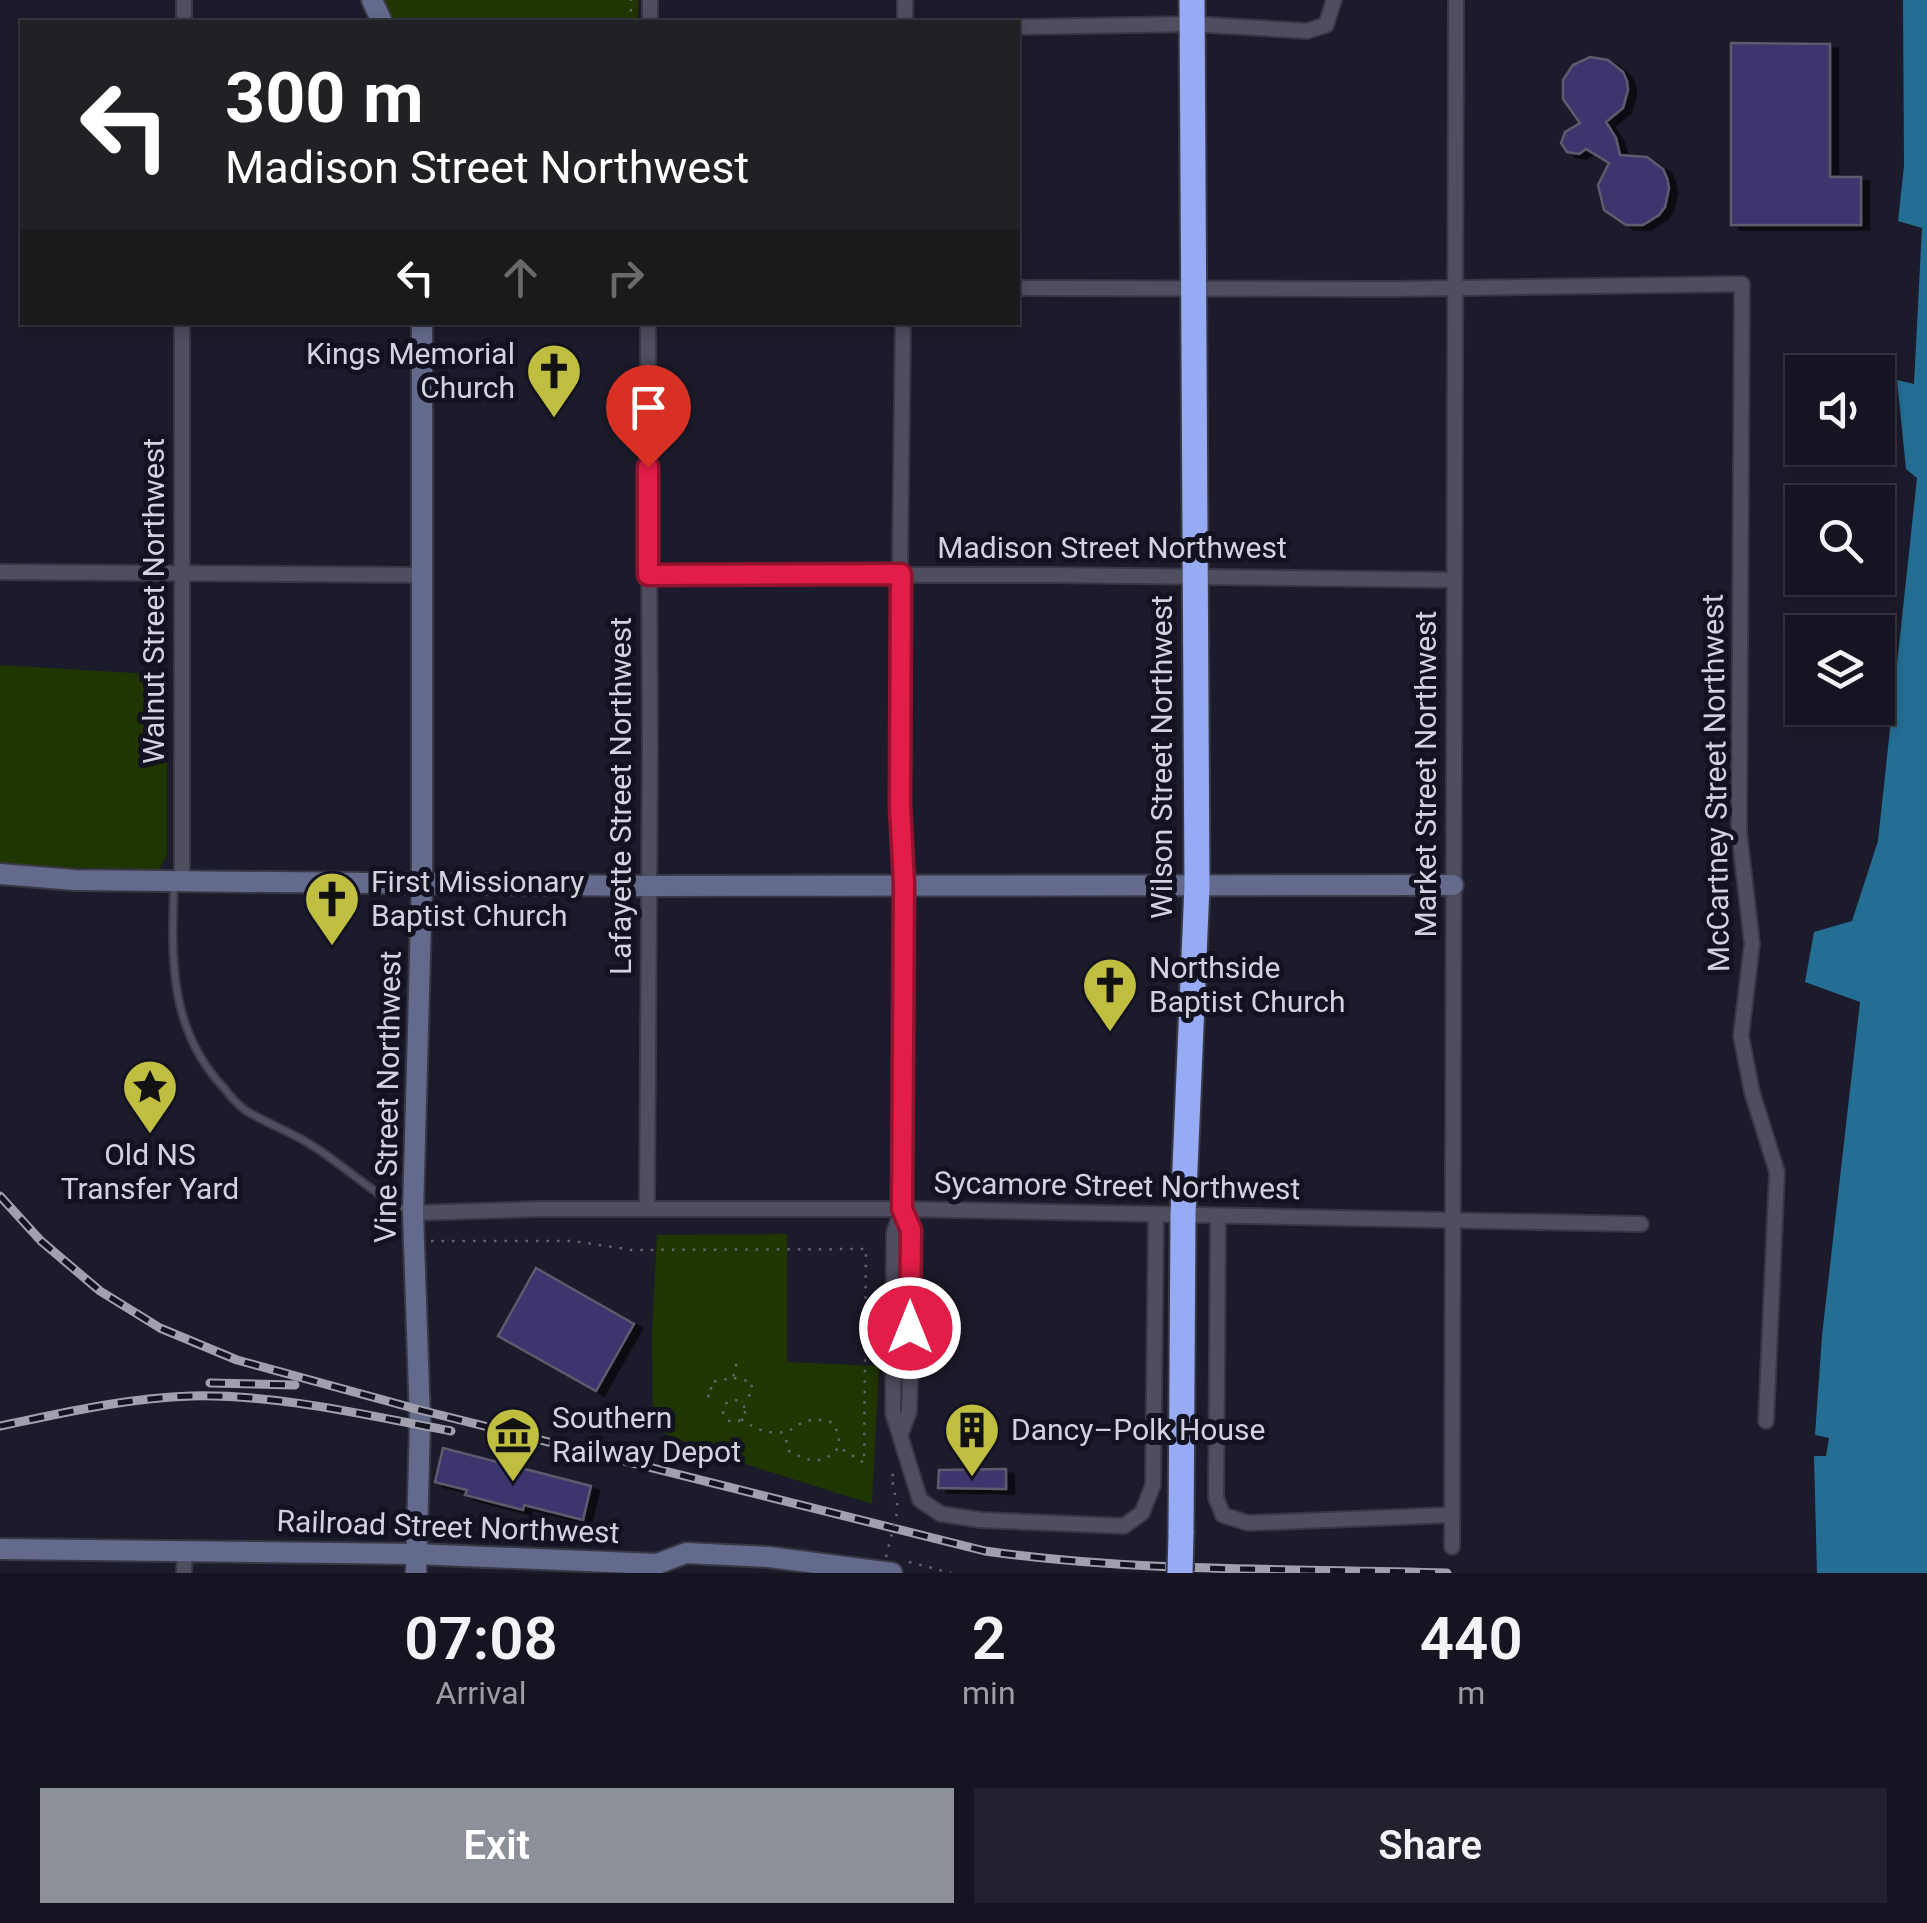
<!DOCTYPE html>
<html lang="en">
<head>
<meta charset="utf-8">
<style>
	:root { --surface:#151420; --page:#22212d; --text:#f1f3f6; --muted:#9d9ea5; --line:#34333e; --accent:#8c9099 }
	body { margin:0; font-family:Roboto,sans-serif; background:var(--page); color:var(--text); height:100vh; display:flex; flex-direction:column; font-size:38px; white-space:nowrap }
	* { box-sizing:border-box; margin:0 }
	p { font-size:32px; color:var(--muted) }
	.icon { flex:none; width:55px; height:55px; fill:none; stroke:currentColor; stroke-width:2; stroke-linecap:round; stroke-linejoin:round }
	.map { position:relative; height:1573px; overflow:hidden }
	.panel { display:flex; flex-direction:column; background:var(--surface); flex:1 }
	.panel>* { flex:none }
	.top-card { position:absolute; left:20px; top:20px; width:1000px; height:305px; border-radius:0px; box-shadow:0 5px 15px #0003,0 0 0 2px var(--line); background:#202124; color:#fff; overflow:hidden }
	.buttons { position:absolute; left:1785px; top:355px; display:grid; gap:20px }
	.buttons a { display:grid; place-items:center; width:110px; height:110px; border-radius:0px; background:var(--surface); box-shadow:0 5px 15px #0003,0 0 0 2px var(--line); font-size:50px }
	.pin { position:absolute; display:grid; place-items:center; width:85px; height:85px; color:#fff; margin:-102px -42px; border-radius:50% 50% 50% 0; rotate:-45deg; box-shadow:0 0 10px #0007 }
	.pin .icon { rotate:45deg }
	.me { position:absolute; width:110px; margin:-55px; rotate:0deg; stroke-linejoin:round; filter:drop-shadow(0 0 8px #0008) }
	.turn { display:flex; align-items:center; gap:35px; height:210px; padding:0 40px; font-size:45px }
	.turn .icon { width:130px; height:130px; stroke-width:2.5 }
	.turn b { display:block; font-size:70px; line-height:85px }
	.lanes { display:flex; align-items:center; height:95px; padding:0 40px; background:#0003; justify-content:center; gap:50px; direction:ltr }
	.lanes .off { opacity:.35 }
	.eta { display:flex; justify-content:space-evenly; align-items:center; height:170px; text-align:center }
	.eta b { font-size:60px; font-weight:600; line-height:70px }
	.cta { display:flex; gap:20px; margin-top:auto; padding:20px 40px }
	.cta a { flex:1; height:115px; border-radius:0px; background:var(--accent); color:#fff; font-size:40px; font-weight:600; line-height:115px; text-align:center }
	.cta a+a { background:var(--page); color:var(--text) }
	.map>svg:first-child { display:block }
	.green { fill:#203600 }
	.water { fill:#246e94 }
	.building { fill:#3c356d; stroke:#5b5b6d; stroke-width:2.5; filter:url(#shadow) }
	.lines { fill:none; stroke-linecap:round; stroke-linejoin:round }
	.lane-casing { stroke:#383744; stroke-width:10 }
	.street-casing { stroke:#383744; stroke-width:18 }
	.secondary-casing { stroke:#383744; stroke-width:24 }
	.highway-casing { stroke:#383744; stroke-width:29 }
	.path { stroke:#636371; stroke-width:2.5; stroke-dasharray:2.5 8; stroke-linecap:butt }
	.lane { stroke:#4f4e60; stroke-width:6 }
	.street { stroke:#4f4e60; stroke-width:14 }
	.secondary { stroke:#646a8c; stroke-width:20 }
	.highway { stroke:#96abf4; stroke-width:25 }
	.rail-casing { stroke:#a1a0ad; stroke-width:9 }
	.rail { stroke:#131221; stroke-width:5; stroke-dasharray:15; stroke-linecap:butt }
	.highway-bridge-casing { stroke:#383744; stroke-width:29; stroke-linecap:butt }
	.path-bridge { stroke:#636371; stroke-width:2.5; stroke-dasharray:2.5 8; stroke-linecap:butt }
	.highway-bridge { stroke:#96abf4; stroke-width:25 }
	.route-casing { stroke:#92132f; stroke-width:25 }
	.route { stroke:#e11d48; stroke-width:18 }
	.labels { text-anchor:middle; stroke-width:10; stroke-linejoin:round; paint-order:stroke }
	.poi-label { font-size:30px; fill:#d3d3de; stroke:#131221; text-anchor:start }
	.street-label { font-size:30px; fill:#d3d3de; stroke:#131221 }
</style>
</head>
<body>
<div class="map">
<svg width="1927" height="1573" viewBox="0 0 1927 1573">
	<defs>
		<filter id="shadow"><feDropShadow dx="8" dy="4.5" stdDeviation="0" flood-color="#0009"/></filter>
	</defs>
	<rect width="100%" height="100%" fill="#1c1b2b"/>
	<g class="green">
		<polygon points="382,0 638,0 638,22 393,22"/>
		<polygon points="0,665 167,675 167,855 159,869 19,867 0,862"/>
		<polygon points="787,1234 787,1362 879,1366 872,1504 710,1453 653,1428 652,1335 657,1235"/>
	</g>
	<polygon class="water" points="1903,0 1927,0 1927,1573 1817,1573 1814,1456 1826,1456 1829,1438 1815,1435 1822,1336 1860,1002 1805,982 1814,932 1852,921 1878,841 1917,478 1906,469 1897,380 1914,384 1922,228 1898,221 1904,166"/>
	<g class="building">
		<polygon points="1731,43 1830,44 1830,177 1861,177 1861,225 1731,225"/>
		<polygon points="1590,57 1608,60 1623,72 1627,81 1628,90 1623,108 1606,122 1616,138 1620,155 1647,157 1663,169 1667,178 1669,188 1665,207 1659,215 1643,225 1626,225 1604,210 1598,185 1609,163 1586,149 1579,154 1567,152 1561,143 1565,132 1580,123 1563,99 1563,80 1573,65"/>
		<polygon points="536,1268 634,1324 596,1391 498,1336"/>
		<polygon points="443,1448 591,1486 583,1520 524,1505 523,1510 465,1495 467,1490 435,1482"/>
		<polygon points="1006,1469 1006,1489 938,1488 939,1470"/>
	</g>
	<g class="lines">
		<g class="lane-casing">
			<path id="lane" d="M 174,887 C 171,961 170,1031 224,1088 C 230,1096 237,1104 245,1110 C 267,1124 292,1132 313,1146 C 346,1167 373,1194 408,1211"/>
		</g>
		<g class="street-casing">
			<g id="street">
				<polyline points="905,0 905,22"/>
				<polyline points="184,22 184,0"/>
				<polyline points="650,22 650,0"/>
				<polyline points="1018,27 1193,24 1307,31 1326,25 1334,0"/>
				<polyline points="1018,288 1392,289 1742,284 1739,831 1752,944 1741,1036 1752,1092 1777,1172 1766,1421"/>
				<polyline points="903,322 899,640 900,806 904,884 902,1209 894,1233 893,1413 920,1500 941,1514 981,1520 1124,1526 1142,1513 1153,1485 1156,1214"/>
				<polyline points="0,572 422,575"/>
				<polyline points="649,575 1053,575 1454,580"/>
				<polyline points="182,880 182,322"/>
				<polyline points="647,1209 650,745 648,322"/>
				<polyline points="413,1213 539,1209 902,1209 1641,1224"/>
				<polyline points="1218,1216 1216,1498 1223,1515 1248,1523 1451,1515"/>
				<polyline points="901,1433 909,1412 911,1358 911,1230 902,1209"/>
				<polyline points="1452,1547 1456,0"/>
				<polyline points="184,1573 185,1551"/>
			</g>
		</g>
		<g class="secondary-casing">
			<g id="secondary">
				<polyline points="372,0 382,22"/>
				<polyline points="0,874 75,880 648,886 1453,885"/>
				<polyline points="0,1549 416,1554 657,1564 686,1553 769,1557 892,1573"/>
				<polyline points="416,1573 420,1421 413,1213 422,882 422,322"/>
			</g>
		</g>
		<g class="highway-casing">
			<polyline id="highway" points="1181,1533 1183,1215 1197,886 1192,0"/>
		</g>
		<g class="path">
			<polyline points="631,22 631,0"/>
			<polyline points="431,1241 573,1241 632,1250 866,1249 864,1463 839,1447"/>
			<polyline points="734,1378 752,1382 751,1394 742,1402"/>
			<polyline points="707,1396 711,1396 711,1382 733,1378 736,1365 742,1363"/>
			<circle cx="734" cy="1411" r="11"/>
			<path d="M 741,1419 C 757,1430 767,1434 787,1432 C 805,1420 813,1416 833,1423 L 839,1435 L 839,1447 C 822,1466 809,1462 789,1451 L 784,1432"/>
			<polyline points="894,1475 891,1475 898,1509"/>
			<polyline points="909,1562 951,1573"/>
		</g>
		<use href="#lane" class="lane"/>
		<use href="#street" class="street"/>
		<use href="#secondary" class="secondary"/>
		<use href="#highway" class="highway"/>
		<g class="rail-casing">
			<g id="rail">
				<path d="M 0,1196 L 41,1241 L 100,1291 L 160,1328 L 237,1360 L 420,1410 L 985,1551 C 1139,1573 1292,1568 1447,1573"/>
				<polyline points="210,1383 295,1385"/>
				<path d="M 0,1426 C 63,1413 126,1398 191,1396 C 278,1394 365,1415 451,1431"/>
			</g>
		</g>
		<use href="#rail" class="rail"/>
		<g class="highway-bridge-casing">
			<polyline id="highway-bridge" points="1180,1573 1181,1533"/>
		</g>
		<polyline class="path-bridge" points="886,1557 898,1509"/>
		<use href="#highway-bridge" class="highway-bridge"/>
	</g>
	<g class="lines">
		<g class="route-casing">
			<polyline id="route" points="648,467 648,575 901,574 900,806 904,884 902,1209 911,1230 910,1328"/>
		</g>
		<use href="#route" class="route"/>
	</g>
	<defs>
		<g id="church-pin" transform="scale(2.875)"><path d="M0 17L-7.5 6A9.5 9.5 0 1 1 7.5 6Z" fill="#bfbe41" stroke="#131221"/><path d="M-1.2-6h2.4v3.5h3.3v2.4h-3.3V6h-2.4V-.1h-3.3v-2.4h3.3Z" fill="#111"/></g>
		<g id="sight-pin" transform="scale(2.875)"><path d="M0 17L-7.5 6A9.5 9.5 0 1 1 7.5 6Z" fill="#bfbe41" stroke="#131221"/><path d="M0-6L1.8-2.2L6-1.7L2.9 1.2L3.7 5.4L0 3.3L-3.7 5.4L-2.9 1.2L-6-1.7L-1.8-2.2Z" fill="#111"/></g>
		<g id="building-pin" transform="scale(2.875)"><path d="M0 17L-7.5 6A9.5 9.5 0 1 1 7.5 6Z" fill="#bfbe41" stroke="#131221"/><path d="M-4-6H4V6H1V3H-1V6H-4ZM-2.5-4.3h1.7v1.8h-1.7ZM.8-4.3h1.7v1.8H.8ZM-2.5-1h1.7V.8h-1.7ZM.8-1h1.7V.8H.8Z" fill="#111"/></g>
		<g id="museum-pin" transform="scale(2.875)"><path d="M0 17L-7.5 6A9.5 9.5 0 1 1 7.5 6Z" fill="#bfbe41" stroke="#131221"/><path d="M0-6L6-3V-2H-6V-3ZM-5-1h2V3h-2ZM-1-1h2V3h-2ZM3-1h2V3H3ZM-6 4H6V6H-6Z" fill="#111"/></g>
	</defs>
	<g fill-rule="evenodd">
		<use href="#church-pin" x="554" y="371"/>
		<use href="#church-pin" x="332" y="899"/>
		<use href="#church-pin" x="1110" y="985"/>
		<use href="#sight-pin" x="150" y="1087"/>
		<use href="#building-pin" x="972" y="1430"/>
		<use href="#museum-pin" x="513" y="1435"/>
	</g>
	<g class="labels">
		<g class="poi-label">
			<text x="515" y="364" text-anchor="end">Kings Memorial<tspan x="515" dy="34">Church</tspan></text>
			<text x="371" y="892">First Missionary<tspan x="371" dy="34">Baptist Church</tspan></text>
			<text x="1149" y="978">Northside<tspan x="1149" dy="34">Baptist Church</tspan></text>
			<text x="150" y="1165" text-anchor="middle">Old NS<tspan x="150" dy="34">Transfer Yard</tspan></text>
			<text x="552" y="1428">Southern<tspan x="552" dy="34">Railway Depot</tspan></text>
			<text x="1011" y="1440">Dancy–Polk House</text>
		</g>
		<g class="street-label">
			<text x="1112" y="558">Madison Street Northwest</text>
			<text transform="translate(154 601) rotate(-90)" y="10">Walnut Street Northwest</text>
			<text transform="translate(1162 757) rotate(-90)" y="10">Wilson Street Northwest</text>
			<text transform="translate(1426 774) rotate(-90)" y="10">Market Street Northwest</text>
			<text transform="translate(1716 783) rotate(-91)" y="10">McCartney Street Northwest</text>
			<text transform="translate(621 796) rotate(-90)" y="10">Lafayette Street Northwest</text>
			<text transform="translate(388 1097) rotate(-89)" y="10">Vine Street Northwest</text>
			<text transform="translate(1117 1186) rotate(1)" y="10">Sycamore Street Northwest</text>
			<text transform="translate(448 1527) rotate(2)" y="10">Railroad Street Northwest</text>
		</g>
	</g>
</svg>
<div class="buttons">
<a><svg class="icon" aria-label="sound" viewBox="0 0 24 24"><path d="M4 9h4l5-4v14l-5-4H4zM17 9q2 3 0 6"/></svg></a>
<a><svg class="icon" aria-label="search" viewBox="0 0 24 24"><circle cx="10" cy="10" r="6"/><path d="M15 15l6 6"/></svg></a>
<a><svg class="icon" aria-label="layers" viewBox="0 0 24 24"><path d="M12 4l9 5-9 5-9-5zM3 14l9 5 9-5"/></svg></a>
</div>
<div class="pin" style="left:648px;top:467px;background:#d93025"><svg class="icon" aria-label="arrive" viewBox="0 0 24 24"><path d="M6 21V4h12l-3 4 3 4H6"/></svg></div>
<svg class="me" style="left:910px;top:1328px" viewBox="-20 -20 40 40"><circle r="17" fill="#e11d48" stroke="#fff" stroke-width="3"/><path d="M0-11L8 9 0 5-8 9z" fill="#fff"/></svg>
<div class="top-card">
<div class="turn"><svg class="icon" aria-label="left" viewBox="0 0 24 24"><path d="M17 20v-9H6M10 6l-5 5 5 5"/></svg><div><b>300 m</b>Madison Street Northwest</div></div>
<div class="lanes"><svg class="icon" aria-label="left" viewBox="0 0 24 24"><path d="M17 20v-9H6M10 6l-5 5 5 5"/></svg><svg class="icon off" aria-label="ahead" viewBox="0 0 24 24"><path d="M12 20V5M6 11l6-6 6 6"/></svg><svg class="icon off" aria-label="right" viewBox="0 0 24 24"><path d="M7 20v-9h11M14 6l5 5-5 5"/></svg></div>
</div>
</div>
<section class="panel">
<div class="eta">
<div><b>07:08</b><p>Arrival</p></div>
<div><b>2</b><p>min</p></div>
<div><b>440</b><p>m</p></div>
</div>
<div class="cta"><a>Exit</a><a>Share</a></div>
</section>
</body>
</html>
